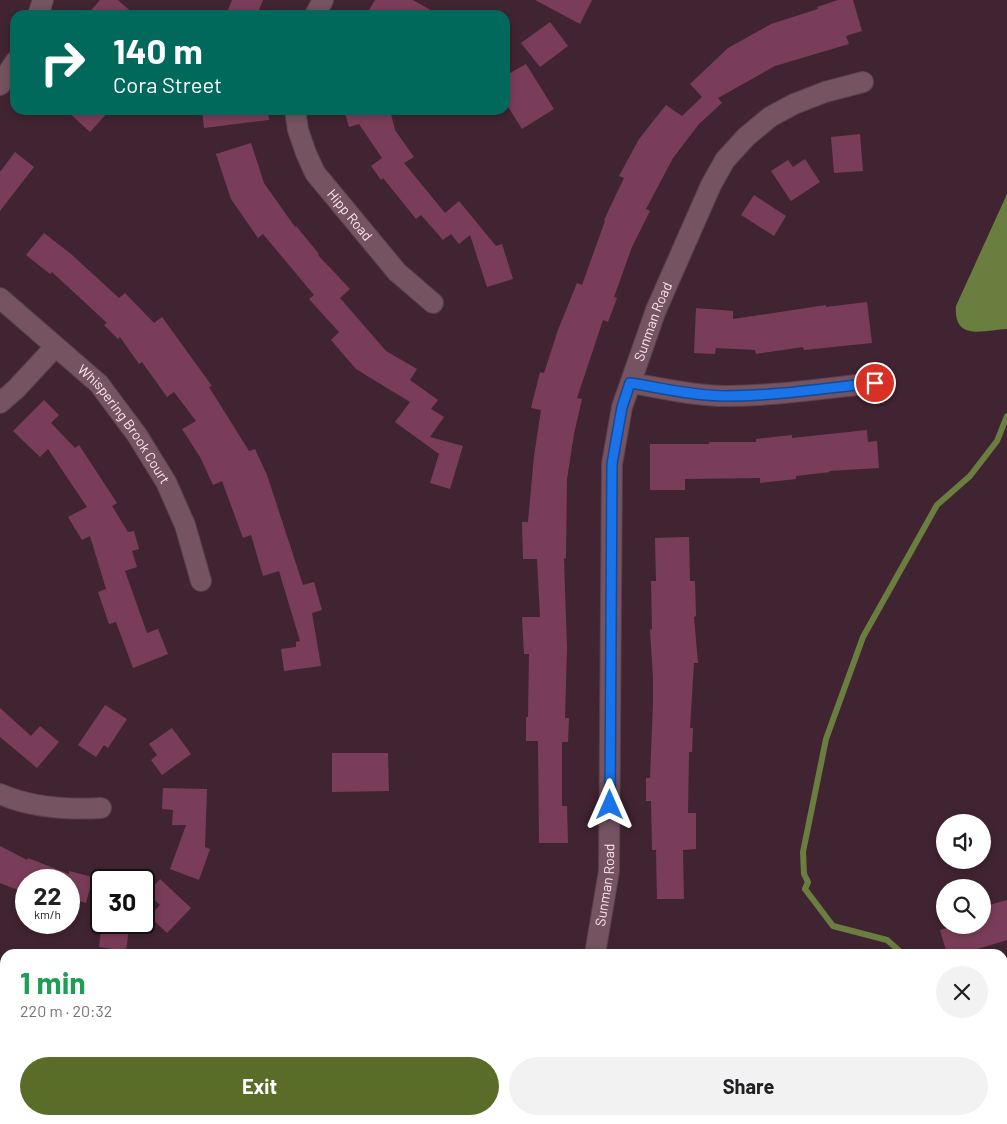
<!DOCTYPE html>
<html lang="en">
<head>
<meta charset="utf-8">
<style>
	:root { --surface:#fff; --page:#f2f2f2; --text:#202124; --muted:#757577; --accent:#596d28 }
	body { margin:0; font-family:Barlow,sans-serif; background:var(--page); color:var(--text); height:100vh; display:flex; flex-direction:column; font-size:19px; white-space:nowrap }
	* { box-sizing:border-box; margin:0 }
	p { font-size:16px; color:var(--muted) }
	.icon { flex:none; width:28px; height:28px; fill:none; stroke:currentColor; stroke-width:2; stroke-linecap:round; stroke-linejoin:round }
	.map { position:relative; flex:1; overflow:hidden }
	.details { position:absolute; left:0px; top:949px; width:1008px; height:176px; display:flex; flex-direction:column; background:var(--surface); border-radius:15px 15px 0 0; box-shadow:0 2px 8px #0003 }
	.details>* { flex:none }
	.hud { position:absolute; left:10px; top:10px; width:500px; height:105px; border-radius:15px; box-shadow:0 2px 8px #0003; background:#00695c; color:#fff; overflow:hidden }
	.fabs { position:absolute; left:936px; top:814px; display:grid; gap:10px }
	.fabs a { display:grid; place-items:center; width:55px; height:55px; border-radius:50%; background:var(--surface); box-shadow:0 2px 8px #0003; font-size:25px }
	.speed { position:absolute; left:15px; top:869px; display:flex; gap:10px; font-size:25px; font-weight:700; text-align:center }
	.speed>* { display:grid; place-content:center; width:65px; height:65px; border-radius:50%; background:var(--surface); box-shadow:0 2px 8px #0003; line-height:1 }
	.speed small { font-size:12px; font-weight:400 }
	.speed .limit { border:2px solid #111; border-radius:8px; background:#fff; color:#111 }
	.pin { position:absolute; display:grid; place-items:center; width:42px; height:42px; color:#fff; margin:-21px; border:2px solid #fff; border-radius:50%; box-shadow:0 1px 5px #0007 }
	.me { position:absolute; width:55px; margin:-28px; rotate:0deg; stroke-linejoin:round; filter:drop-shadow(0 0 4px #0008) }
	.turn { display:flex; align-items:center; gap:18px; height:105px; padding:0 20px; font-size:22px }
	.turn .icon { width:65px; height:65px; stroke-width:2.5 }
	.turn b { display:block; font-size:35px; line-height:42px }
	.round { display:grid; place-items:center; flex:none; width:52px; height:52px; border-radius:26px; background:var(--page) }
	.head { display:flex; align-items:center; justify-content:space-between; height:85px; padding:0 20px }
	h1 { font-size:30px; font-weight:700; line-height:38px; color:#1e9e55 }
	.button { display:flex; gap:10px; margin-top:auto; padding:10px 20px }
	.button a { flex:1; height:58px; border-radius:30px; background:var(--accent); color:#fff; font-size:20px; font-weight:700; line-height:58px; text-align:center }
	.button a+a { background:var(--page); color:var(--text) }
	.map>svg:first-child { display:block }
	.water { fill:#6a7e3f }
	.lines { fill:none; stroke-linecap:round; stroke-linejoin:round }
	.stream { stroke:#6a7e3f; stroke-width:6 }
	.building { fill:#7a3d59 }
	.minor-casing { stroke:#5a414c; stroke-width:22 }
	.minor { stroke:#755361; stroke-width:20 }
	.route-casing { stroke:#114b97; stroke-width:12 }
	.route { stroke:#1a73e8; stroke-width:9 }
	.labels { text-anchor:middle; stroke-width:4; stroke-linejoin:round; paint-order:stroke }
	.street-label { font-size:14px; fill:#fce7ef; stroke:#412431 }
</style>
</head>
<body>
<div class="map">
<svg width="1007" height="1124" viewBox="0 0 1007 1124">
	<rect width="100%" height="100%" fill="#412431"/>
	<path class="water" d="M 1007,194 L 1007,329 C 985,330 953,342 956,306 Z"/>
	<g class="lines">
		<g class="stream">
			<polyline points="903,954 887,940 833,926 805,889 808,882 804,874 803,852 826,739 863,637 937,505 970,476 997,441 1007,416"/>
			<polyline points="1002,1100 1007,1100"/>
		</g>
	</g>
	<g class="building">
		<polygon points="100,0 118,0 135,15 87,15"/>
		<polygon points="232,0 263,0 257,15 226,15"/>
		<polygon points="375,0 413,0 439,15 366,15"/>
		<polygon points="535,0 592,0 580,24"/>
		<polygon points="838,0 853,0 862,31 846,36 849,44 775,66 718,98 722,103 699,124 673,158 646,209 650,211 632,247 614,297 617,298 608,322 603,320 577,398 582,399 574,434 567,479 566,558 564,559 567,648 565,718 569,718 568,742 562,742 562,806 567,806 568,843 539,843 538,741 526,741 526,717 528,717 529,654 524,654 522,617 540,617 537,559 523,559 522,522 528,522 534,456 541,410 531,408 540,372 544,373 558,330 577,283 582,285 605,221 604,220 624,178 619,176 639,139 666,105 682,116 702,97 690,84 728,48 771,24 818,9 817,7"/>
		<polygon points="550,22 568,46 540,67 521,43"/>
		<polygon points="526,64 554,109 522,129 505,102 505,76"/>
		<polygon points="66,110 110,110 90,132"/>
		<polygon points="202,110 268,110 269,120 204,128"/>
		<polygon points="344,110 390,110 395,130 414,157 404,163 445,213 459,201 496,246 502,244 513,279 487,287 470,235 459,244 451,234 443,240 421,215 416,219 383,178 381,180 371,166 382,158 359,124 349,127"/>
		<polygon points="860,134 863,171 834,173 831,137"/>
		<polygon points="251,143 264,183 295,227 296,226 319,254 318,255 350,289 340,298 386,351 417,369 410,380 438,400 431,409 444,417 430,437 463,446 450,489 430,483 439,454 395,422 410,402 356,369 331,340 339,332 309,299 314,295 263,234 258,238 231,199 216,154"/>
		<polygon points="15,152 34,167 0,211 0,172"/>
		<polygon points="805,159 820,182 791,201 771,171 788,160 793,167"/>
		<polygon points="754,195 786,216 774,236 741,215"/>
		<polygon points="44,233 71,254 119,298 125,293 154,323 162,317 212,386 209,387 249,451 255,449 267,475 303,585 314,582 322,610 312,613 321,666 284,671 281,649 296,647 296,642 300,641 279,571 263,576 251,535 243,538 222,481 213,485 200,457 182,429 196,421 174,392 167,397 142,362 139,364 120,337 118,339 104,325 107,323 52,272 50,274 26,255"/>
		<polygon points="867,302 872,343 804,350 803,347 756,354 755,350 716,348 715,354 694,353 696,308 733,311 733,319 826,305 826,307"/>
		<polygon points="44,400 59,415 51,423 75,448 79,445 117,503 112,506 128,532 134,531 139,549 132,551 137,567 125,571 147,633 158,629 168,654 133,668 116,622 109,624 98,592 106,589 90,536 82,540 68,517 87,507 48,449 40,457 13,431"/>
		<polygon points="867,430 868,442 877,441 879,468 829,471 830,472 796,476 796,479 760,483 760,478 685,479 685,490 650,490 650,444 709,444 709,442 756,442 756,439 792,435 792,438"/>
		<polygon points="689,537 690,581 695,581 696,616 694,617 698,663 694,663 690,728 693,728 692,752 689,752 688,813 696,813 696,849 683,850 684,899 657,899 656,850 652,850 651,801 646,801 646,778 650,778 653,703 653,678 650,630 652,629 651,581 656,581 655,538"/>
		<polygon points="105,705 127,719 108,748 104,745 96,757 78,745"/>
		<polygon points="0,708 31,736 40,726 59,742 37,768 0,737"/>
		<polygon points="172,728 191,754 162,775 151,760 157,755 149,744"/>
		<polygon points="332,753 388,753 389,791 332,792"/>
		<polygon points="163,788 207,789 205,847 210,849 199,880 170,869 186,825 172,825 173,810 162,809"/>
		<polygon points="0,846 27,860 28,858 69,874 69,871 93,877 86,903 69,898 69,880 26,880 26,893 0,883"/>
		<polygon points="160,879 191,908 167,933 149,916 160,905 147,893"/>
		<polygon points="1007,900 1007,940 961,954 947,954 940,930 957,925 982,925 982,907"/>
		<polygon points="102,922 130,922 126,951 99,947"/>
	</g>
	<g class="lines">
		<g class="minor-casing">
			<g id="minor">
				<polyline points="38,15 43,0"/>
				<polyline points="315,15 323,0"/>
				<polyline points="0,85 15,62"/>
				<path id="s1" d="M 295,110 L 298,130 L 306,153 L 315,173 L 397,272 L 433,303"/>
				<path id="s2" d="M 0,298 L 99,384 L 137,435 L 166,482 L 185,525 L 201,581"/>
				<path d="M 631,383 C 662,388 694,396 726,396 C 776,396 826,388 875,383"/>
				<polyline points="0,403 16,389 55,347"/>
				<path d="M 0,794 C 32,808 67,810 101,808"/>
				<path id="s3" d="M 595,954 L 609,871 L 612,464 L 622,407 L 656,310 L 711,185 L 725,160 L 746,137 L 770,117 L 794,104 L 825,92 L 863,82"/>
				<polyline points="1002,983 1007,982"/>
				<polyline points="585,1120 586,1124"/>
				<polyline points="847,1120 849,1124"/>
				<polyline points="553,1124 561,1120"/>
			</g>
		</g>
		<use href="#minor" class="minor"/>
	</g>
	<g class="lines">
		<g class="route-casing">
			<path id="route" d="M 610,805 L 612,464 L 622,407 L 630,383 C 662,388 694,396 726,396 C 776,396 826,388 875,383"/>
		</g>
		<use href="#route" class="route"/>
	</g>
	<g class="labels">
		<g class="street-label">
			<text dy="5" stroke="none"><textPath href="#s1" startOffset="121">Hipp Road</textPath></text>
			<text dy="5" stroke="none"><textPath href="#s3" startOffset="640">Sunman Road</textPath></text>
			<text dy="5" stroke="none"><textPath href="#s2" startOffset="178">Whispering Brook Court</textPath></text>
			<text dy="5" stroke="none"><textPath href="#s3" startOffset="70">Sunman Road</textPath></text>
		</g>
	</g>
</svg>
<div class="fabs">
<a><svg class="icon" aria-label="sound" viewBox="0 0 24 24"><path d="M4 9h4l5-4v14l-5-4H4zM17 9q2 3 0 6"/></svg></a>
<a><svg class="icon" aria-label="search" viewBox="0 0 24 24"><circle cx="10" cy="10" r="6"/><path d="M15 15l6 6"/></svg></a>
</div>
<div class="speed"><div>22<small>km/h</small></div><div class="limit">30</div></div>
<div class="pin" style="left:875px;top:383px;background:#d93025"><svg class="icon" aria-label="arrive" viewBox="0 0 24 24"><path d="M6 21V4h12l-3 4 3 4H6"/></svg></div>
<svg class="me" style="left:610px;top:805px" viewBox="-20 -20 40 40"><path d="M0-17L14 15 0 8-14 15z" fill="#1a73e8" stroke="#fff" stroke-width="4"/></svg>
<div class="hud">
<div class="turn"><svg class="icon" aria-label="right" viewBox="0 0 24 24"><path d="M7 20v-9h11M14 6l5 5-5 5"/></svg><div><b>140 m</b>Cora Street</div></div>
</div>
<section class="details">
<div class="head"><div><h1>1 min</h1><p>220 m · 20:32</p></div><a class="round"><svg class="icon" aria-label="close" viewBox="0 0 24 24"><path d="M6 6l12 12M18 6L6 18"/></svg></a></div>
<div class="button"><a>Exit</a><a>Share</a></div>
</section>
</div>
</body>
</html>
